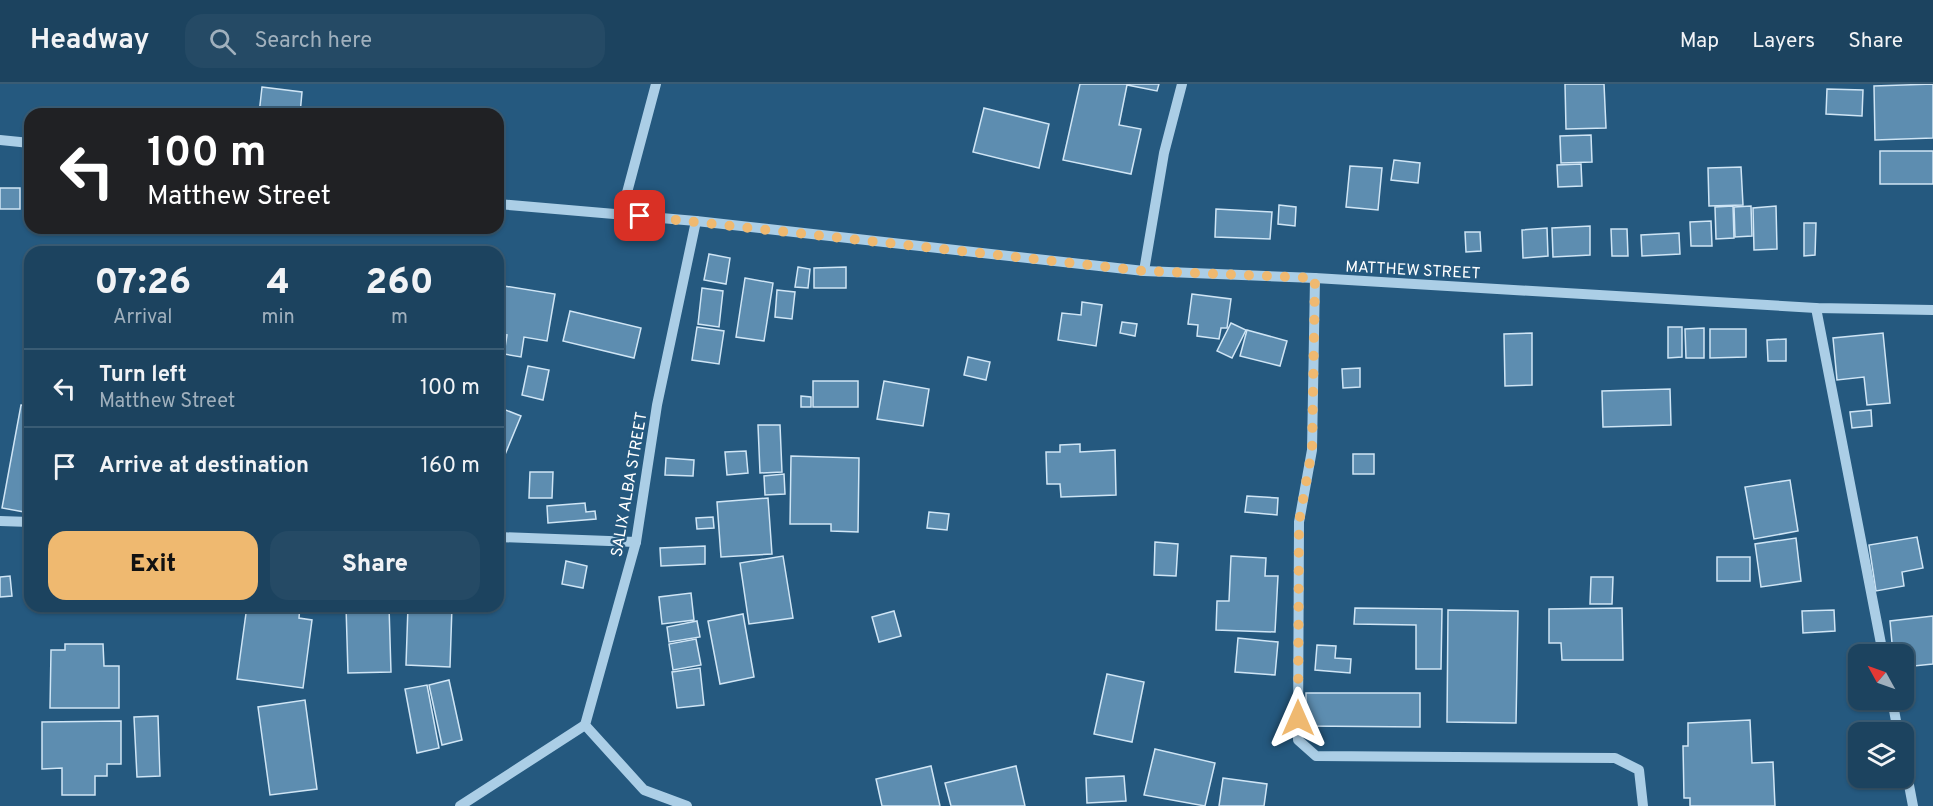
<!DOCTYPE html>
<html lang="en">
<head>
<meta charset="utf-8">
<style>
	:root { --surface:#1c435f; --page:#254a65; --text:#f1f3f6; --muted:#a0b0bd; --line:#3a5c74; --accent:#efb970 }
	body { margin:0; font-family:Overpass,sans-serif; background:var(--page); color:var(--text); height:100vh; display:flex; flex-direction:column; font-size:22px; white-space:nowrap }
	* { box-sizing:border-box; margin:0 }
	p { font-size:20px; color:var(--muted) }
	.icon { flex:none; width:33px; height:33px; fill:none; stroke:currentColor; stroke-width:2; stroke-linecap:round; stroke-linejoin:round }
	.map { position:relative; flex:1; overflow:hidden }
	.side { position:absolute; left:24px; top:162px; width:480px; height:366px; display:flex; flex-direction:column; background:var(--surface); border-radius:18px; box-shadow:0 2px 4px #0004,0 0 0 2px var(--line) }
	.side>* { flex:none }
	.top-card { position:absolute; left:24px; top:24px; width:480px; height:126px; border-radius:18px; box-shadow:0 2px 4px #0004,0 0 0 2px var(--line); background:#202124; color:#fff; overflow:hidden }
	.needle { width:39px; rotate:310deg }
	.controls { position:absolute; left:1848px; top:560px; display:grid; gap:12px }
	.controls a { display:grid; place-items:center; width:66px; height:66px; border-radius:12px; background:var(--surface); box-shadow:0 2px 4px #0004,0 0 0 2px var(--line); font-size:30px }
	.pin { position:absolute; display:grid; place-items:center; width:51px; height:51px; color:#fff; margin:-26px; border-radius:12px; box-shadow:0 3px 9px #0006 }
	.me { position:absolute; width:66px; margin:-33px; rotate:0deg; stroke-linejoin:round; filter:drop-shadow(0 0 4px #0008) }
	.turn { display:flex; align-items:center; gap:21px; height:126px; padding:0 24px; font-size:27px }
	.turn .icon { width:78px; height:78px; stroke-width:2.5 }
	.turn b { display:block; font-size:42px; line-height:51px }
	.eta { display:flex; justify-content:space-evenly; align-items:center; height:102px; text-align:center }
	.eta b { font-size:36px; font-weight:800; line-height:42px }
	.action { display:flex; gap:12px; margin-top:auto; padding:12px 24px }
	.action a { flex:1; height:69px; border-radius:18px; background:var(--accent); color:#111; font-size:24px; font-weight:800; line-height:69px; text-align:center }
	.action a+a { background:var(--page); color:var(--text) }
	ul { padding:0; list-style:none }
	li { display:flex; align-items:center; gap:18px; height:78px; padding:0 24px; border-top:2px solid var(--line) }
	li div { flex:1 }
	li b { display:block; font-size:22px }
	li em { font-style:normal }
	header { display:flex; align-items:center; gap:36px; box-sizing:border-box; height:84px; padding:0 30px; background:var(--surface); border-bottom:2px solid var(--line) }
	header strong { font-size:28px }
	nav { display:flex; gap:33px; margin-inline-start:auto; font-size:21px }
	.search { width:420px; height:54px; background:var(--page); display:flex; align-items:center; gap:15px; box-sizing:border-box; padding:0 21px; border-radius:18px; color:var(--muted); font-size:22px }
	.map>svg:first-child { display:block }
	.building { fill:#5d8db0; stroke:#cfe5f5; stroke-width:1.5 }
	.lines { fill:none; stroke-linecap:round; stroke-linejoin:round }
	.minor { stroke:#abcee6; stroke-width:10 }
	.route { stroke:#efb970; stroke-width:10; stroke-dasharray:0 18 }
	.labels { text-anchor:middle; stroke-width:4.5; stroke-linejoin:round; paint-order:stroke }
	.street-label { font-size:16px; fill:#fff; stroke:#25597f }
</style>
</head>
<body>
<header>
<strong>Headway</strong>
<div class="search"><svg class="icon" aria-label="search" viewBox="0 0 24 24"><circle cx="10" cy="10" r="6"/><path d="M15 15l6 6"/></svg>Search here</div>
<nav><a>Map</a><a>Layers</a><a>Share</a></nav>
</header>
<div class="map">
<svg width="1933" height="722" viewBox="0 0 1933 722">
	<rect width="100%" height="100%" fill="#25597f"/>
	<g class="building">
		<polygon points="1080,0 1159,0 1157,7 1127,1 1119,41 1141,45 1131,90 1063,76"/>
		<polygon points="1565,0 1604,0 1606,44 1566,45"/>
		<polygon points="1933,0 1933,54 1875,56 1874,2"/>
		<polygon points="262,3 302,8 300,30 259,30"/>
		<polygon points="1827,5 1863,6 1862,32 1826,30"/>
		<polygon points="984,24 1049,40 1039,84 973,68"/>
		<polygon points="1591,51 1592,78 1561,79 1560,52"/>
		<rect x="1880" y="67" width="53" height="33"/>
		<polygon points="1394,76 1420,79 1418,99 1391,96"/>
		<polygon points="1581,80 1582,102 1558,103 1557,81"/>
		<polygon points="1350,82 1382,84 1378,126 1346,123"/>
		<polygon points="1741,83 1743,121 1709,122 1708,84"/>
		<rect x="0" y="104" width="20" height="21"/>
		<polygon points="1279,121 1296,123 1295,142 1278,140"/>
		<polygon points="1733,122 1734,154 1716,155 1715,123"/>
		<polygon points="1751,122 1752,152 1735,153 1734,123"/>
		<polygon points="1776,122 1777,165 1754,166 1753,124"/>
		<polygon points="1216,125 1272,128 1270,155 1215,153"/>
		<polygon points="1711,137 1712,162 1691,162 1690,138"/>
		<polygon points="1804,139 1816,139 1815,171 1804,172"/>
		<polygon points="1590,142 1590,171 1553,173 1552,144"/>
		<polygon points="1547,144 1548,172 1523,174 1522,146"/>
		<polygon points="1611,145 1627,145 1628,172 1612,172"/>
		<polygon points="1465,148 1480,148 1481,167 1466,168"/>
		<polygon points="1679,149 1680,170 1642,172 1641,151"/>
		<polygon points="709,170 730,174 726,200 704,196"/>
		<polygon points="798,183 810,185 808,204 795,203"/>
		<polygon points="846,183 846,204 814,204 814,184"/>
		<polygon points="745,194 773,199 764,257 736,253"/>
		<polygon points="498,201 555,210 547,257 524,253 521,273 504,270 507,251 498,250"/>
		<polygon points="702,204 723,207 719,243 698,240"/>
		<polygon points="777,206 795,208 792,235 775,233"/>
		<polygon points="1192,210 1231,215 1227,244 1221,244 1219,255 1197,252 1198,241 1188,240"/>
		<polygon points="1082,218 1102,221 1096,262 1058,256 1062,229 1081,231"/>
		<polygon points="570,227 641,244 634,274 563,257"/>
		<polygon points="1122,238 1137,240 1135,252 1120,249"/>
		<polygon points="1231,239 1246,246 1232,274 1217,267"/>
		<polygon points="697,243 724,247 719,280 692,276"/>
		<polygon points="1668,243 1682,243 1682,273 1668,274"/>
		<polygon points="1704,244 1704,274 1686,274 1685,245"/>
		<polygon points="1710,245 1746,245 1746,273 1710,274"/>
		<polygon points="1247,246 1287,257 1280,282 1240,272"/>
		<polygon points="1532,249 1532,301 1505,302 1504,250"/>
		<polygon points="1883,249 1890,319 1867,321 1864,293 1837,296 1833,254"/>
		<polygon points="1786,255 1786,277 1768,277 1767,256"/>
		<polygon points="968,273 990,278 986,296 964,291"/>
		<polygon points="528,282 549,286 543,316 522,311"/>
		<polygon points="1360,284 1360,303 1343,304 1342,285"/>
		<rect x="813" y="297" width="45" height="26"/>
		<polygon points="884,297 929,305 923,342 877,335"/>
		<polygon points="1670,305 1671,341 1603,343 1602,307"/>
		<polygon points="801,312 811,313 811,323 801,323"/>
		<polygon points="21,321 30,322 30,429 2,424"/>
		<polygon points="498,323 521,332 499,385 498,385"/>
		<polygon points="1871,326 1872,342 1852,344 1850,328"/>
		<polygon points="758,341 780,341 782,388 760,389"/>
		<polygon points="1080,360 1080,368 1115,366 1116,411 1061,413 1060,400 1047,400 1046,368 1060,368 1060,361"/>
		<polygon points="746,367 748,389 727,391 725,368"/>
		<rect x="1353" y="370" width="21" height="20"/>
		<polygon points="791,372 859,374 858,448 831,447 831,440 790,440"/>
		<polygon points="666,374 694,376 693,392 665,391"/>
		<polygon points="530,388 553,388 552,414 529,414"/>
		<polygon points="784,390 785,410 765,411 764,392"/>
		<polygon points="1790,396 1798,447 1754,455 1745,403"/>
		<polygon points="1247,412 1278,414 1277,431 1245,428"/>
		<polygon points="768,414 772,470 721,473 717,418"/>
		<polygon points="585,419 586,428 595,427 596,435 548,439 547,422"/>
		<polygon points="929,428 949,430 947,446 927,444"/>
		<polygon points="713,433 714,444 697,445 696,434"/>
		<polygon points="1917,453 1923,484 1902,488 1904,502 1876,507 1869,461"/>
		<polygon points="1796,454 1801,497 1761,503 1755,460"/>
		<polygon points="1155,458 1178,460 1176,492 1154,491"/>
		<polygon points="705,462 705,480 661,482 660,464"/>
		<polygon points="783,472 793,534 749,540 740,479"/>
		<polygon points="1231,472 1266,474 1265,492 1278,492 1275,548 1216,546 1217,517 1229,517"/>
		<rect x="1717" y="473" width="33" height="24"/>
		<polygon points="566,477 587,482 583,504 562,500"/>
		<polygon points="10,492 12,512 0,513 0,493"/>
		<polygon points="1591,493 1613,493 1612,520 1590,520"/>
		<polygon points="691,509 694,536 662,540 659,513"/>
		<polygon points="247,522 300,522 299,534 312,536 303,604 237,595"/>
		<polygon points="346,522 389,522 391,588 348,589"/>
		<polygon points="408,522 452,522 450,583 406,581"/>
		<polygon points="1355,524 1442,525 1441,585 1416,585 1416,541 1354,540"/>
		<polygon points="1622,524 1623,576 1562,576 1561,559 1549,559 1549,525"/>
		<polygon points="1448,526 1518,527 1516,639 1447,638"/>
		<polygon points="1834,526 1835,547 1803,549 1802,527"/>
		<polygon points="894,527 901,552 879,558 872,533"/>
		<polygon points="743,530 754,593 720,600 708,537"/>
		<polygon points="1933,532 1933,580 1904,583 1904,570 1893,570 1890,537"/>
		<polygon points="697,537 700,553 669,558 667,543"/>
		<polygon points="1238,554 1278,558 1275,591 1235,588"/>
		<polygon points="696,555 701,581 673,586 669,560"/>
		<polygon points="65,560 103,560 104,582 119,582 119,624 50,624 51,566 65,566"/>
		<polygon points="1317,561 1336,562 1335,574 1351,575 1350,589 1315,586"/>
		<polygon points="700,584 704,621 677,624 672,588"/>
		<polygon points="1107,590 1144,598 1132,658 1094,650"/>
		<polygon points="449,596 462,656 442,661 429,601"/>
		<polygon points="427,601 439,664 417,669 405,605"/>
		<polygon points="1306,609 1420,609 1420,643 1306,642"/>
		<polygon points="305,616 317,705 270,711 258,623"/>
		<polygon points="158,632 160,692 137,693 134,633"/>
		<polygon points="1750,636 1752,679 1773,678 1775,722 1690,722 1690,714 1684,714 1683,662 1688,662 1688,639"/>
		<polygon points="121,637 121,680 107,680 107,692 95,692 95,711 62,711 62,684 42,685 42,638"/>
		<polygon points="1155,665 1215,679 1205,722 1144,711"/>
		<polygon points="931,682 940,722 882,722 876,695"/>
		<polygon points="1016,682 1025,722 951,722 945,699"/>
		<polygon points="1124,692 1126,717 1087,719 1086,694"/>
		<polygon points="1223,694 1267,700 1264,722 1219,722"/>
	</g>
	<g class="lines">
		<g class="minor">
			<polyline points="0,56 30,59"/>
			<polyline points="498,120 696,137 1144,187 1315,194 1816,224 1933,226"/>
			<polyline points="621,131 656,0"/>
			<polyline points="1144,187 1164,69 1182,0"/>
			<polyline points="1315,194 1312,366 1299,438 1298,656 1316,672 1615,674 1639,686 1643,722"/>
			<polyline points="1816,224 1883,570"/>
			<polyline points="0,437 30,438"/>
			<polyline points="498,453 636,458"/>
			<polyline points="1892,615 1898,648"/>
			<polyline points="1904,675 1913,722"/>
			<polyline points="460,722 585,641"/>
			<polyline points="687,722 644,706 585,641 636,458 657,321 696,137"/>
		</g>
	</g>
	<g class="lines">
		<polyline class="route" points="640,132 1144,187 1315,194 1312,366 1299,438 1298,634"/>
	</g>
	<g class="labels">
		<g class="street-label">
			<text transform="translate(1413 185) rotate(3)" y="6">MATTHEW STREET</text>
			<text transform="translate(628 400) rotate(-80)" y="6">SALIX ALBA STREET</text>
		</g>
	</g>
</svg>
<div class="controls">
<a><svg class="needle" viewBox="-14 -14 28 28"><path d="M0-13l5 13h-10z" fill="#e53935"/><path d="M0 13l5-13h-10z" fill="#a0b0bd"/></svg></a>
<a><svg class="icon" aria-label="layers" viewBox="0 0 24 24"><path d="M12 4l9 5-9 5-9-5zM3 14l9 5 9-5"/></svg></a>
</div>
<div class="pin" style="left:640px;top:132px;background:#d93025"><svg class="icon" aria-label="arrive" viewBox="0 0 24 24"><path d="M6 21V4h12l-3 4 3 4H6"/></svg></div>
<svg class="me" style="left:1298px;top:634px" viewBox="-20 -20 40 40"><path d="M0-17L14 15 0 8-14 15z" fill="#efb970" stroke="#fff" stroke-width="4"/></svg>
<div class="top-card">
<div class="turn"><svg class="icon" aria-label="left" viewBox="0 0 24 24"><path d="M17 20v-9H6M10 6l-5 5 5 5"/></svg><div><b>100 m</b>Matthew Street</div></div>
</div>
<section class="side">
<div class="eta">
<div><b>07:26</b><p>Arrival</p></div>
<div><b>4</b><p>min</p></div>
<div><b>260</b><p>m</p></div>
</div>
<ul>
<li><svg class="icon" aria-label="left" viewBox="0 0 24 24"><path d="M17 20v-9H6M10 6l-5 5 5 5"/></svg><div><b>Turn left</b><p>Matthew Street</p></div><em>100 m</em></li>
<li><svg class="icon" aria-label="arrive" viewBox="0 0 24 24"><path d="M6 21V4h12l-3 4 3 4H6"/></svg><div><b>Arrive at destination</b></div><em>160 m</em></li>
</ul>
<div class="action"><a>Exit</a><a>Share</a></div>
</section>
</div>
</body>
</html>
